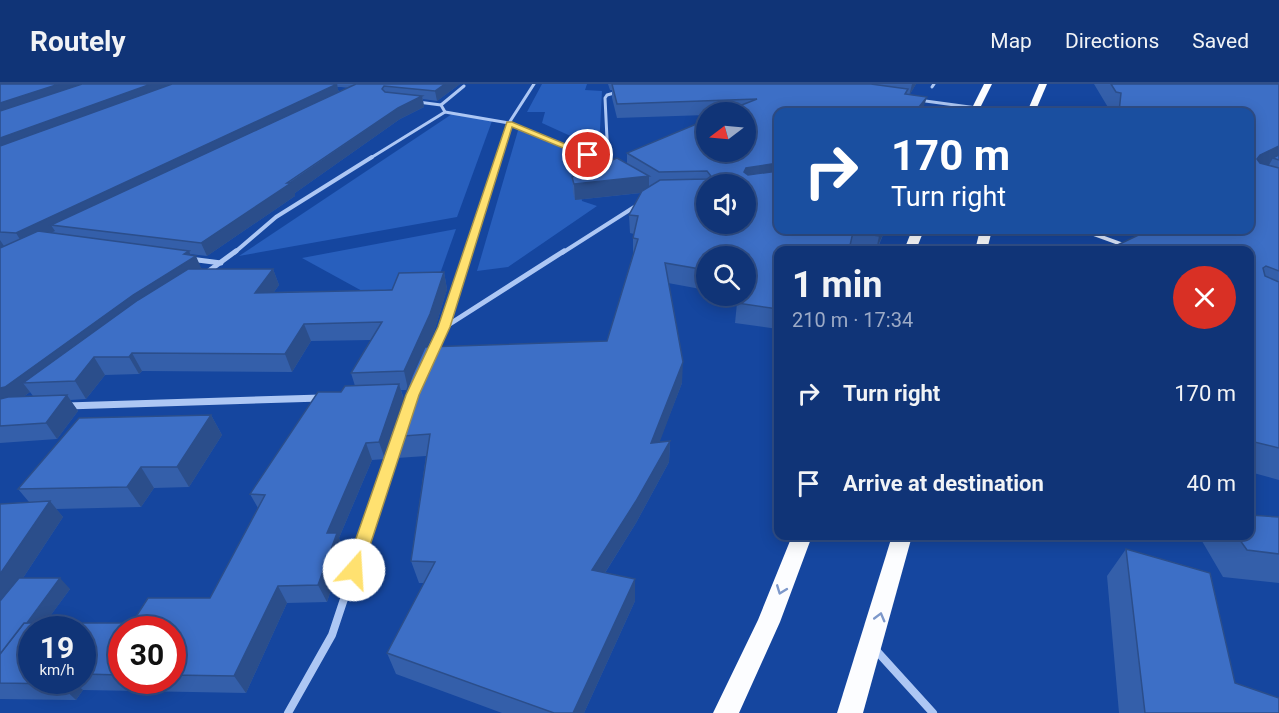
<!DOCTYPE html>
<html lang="en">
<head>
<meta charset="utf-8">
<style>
	:root { --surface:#103477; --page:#193c7c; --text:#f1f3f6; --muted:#9caac6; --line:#304f89 }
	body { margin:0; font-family:Roboto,sans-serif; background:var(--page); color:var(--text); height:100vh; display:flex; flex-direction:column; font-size:22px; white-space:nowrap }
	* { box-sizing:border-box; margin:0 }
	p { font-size:20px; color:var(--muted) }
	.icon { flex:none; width:33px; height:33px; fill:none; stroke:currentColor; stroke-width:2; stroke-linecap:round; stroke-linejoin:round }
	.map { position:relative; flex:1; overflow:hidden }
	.details { position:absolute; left:774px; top:162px; width:480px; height:294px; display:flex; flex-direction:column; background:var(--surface); border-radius:12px; box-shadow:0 3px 15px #0003,0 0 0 2px var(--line) }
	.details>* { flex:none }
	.top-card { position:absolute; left:774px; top:24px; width:480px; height:126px; border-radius:12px; box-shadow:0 3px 15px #0003,0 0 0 2px var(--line); background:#1a4fa0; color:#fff; overflow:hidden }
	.needle { width:39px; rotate:254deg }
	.buttons { position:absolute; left:696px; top:18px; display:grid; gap:12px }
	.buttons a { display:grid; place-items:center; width:60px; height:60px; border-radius:50%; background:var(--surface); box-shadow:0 3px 15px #0003,0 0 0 2px var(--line); font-size:30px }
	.speed { position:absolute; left:18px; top:532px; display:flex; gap:12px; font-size:30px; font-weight:700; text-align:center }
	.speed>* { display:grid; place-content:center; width:78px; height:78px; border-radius:50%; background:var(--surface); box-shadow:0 3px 15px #0003,0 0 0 2px var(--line); line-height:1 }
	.speed small { font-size:15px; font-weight:400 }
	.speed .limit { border:9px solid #d22; background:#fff; color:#111 }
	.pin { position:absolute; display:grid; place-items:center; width:51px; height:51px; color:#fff; margin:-26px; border:3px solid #fff; border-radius:50%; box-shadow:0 2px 6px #0007 }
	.me { position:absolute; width:66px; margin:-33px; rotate:19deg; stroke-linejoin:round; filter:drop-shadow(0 0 4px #0008) }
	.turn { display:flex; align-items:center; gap:21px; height:126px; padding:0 18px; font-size:27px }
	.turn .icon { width:78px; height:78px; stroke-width:2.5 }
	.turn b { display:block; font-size:42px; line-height:51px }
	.round { display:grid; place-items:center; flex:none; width:63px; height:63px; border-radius:32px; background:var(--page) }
	.head { display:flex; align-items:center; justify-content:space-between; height:102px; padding:0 18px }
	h1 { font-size:36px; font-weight:700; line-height:45px }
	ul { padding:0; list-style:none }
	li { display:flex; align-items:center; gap:18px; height:90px; padding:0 18px }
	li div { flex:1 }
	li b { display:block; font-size:22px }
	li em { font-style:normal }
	header { display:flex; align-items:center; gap:36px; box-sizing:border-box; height:84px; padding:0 30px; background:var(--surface); border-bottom:2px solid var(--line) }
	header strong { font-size:28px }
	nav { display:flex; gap:33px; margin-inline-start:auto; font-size:21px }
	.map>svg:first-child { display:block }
	.green { fill:#285fbd }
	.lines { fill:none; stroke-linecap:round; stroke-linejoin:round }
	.minor-far4 { stroke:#adc7f4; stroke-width:3 }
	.minor-far3 { stroke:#adc7f4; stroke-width:4 }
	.minor-far2 { stroke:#adc7f4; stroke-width:5 }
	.minor-far1 { stroke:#adc7f4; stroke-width:7 }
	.minor { stroke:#adc7f4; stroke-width:8 }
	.secondary { fill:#dde8fd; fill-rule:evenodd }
	.trunk { fill:#fcfdff; fill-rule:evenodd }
	.wall { fill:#345faa; fill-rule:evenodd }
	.shaded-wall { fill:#2b4e8b }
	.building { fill:#3d6fc6; stroke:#2b4e8b; stroke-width:1.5; fill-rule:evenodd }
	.oneway { stroke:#7d98ca }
	.route { fill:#ffe170; stroke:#a69249; stroke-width:1.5 }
</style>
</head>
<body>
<header>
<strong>Routely</strong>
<nav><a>Map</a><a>Directions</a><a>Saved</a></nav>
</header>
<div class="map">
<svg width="1279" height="629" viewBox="0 0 1279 629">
	<rect width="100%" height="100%" fill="#15469f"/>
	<g class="green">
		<polygon points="542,0 587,0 585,6 602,7 599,65 542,39 545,28 527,28"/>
		<polygon points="452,30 492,37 457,133 239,172"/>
		<polygon points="519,43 599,79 600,94 579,100 582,117 597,122 508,183 477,187"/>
		<polygon points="456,145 436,201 364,208 302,174"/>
	</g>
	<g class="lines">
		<g class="minor-far4">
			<polyline points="932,3 934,0"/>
			<polyline points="918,16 977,24"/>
			<polyline points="418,18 441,21"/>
			<polyline points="445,28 509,39 595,75"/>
			<polyline points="369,75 445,28 441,21 464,2"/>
			<polyline points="498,75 509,39 534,0"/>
			<polyline points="608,75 605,14 607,11 625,6 628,0"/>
		</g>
		<g class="minor-far3">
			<polyline points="591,73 612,82"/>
			<polyline points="608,73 608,79"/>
			<polyline points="234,169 276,133 372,73"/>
			<polyline points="468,169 498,73"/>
			<polyline points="562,169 639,120"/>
		</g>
		<g class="minor-far2">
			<polyline points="190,175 221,179"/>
			<polyline points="206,189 236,167"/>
			<polyline points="445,243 564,167"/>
			<polyline points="431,270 444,243 468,167"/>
		</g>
		<g class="minor-far1">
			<polyline points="67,322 321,314"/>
			<polyline points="370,439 396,361"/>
		</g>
		<g class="minor">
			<polyline points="874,564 933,629"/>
			<polyline points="288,629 332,551 370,437"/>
		</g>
		<polygon class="secondary" points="1077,146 1088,146 1143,166 1132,166"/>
		<g class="trunk">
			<polygon points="984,0 992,0 978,28 970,28"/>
			<polygon points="1039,0 1047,0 1035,28 1027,28"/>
			<polygon points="912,146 924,146 916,166 904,166"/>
			<polygon points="980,146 992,146 987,166 975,166"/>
			<polygon points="792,452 812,452 780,538 739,629 713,629 758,536"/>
			<polygon points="892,452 912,452 863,629 837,629"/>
		</g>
	</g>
	<g class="wall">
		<path d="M 0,0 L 460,0 L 437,17 L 423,15 L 424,23 L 400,35 L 295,109 L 295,112 L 207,172 L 190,170 L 202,185 L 273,185 L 279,201 L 274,208 L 392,206 L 444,188 L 447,205 L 434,248 L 427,263 L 607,257 L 633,171 L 633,154 L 634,150 L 630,149 L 629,131 L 641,109 L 575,116 L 573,109 L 572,93 L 627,80 L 627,69 L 746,28 L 706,28 L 706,31 L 617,34 L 612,14 L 612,6 L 610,6 L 608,0 L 916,0 L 910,10 L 923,27 L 922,28 L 778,28 L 778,146 L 885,146 L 877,166 L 778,166 L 778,245 L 735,239 L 737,219 L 739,212 L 735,212 L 746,212 L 746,172 L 706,172 L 706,206 L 668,199 L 682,299 L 659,358 L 670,357 L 669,378 L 636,439 L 605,489 L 635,495 L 635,517 L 584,629 L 502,629 L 396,590 L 387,569 L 424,499 L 419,499 L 411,477 L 426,372 L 397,374 L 391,356 L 385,375 L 372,376 L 339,454 L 344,466 L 327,518 L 287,519 L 246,609 L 83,606 L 76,616 L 0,615 L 0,420 L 29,418 L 18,405 L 211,331 L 222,351 L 189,403 L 154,404 L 141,423 L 56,425 L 63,433 L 23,494 L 70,505 L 45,539 L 132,539 L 210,514 L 258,424 L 250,410 L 341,308 L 355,302 L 351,289 L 371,256 L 311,257 L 292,288 L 142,287 L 139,290 L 105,291 L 86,315 L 70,316 L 78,327 L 57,355 L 0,359 ZM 337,3 L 341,3 L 349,4 L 339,8 ZM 401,306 L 407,306 L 404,315 ZM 30,308 L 33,312 L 23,313 ZM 82,546 L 82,597 L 32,597 ZM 122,546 L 172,546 L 172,597 L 122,597 Z"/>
		<polygon points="1094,0 1279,0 1279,396 1250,388 1250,28 1113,28 1114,26 1109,25"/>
		<polygon points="1279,433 1279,499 1223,493 1199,452 1250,452"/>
		<polygon points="1126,465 1235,599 1279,629 1119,629 1107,492"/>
	</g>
	<g class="shaded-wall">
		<polygon points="59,0 93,0 0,32 0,19"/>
		<polygon points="151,0 181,0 0,68 0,54"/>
		<polygon points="337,0 339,10 51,141 55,147 24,162 16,149"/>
		<polygon points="445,0 460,0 437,17 435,7"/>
		<polygon points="912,0 916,0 909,12"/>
		<polygon points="422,12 424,23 400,35 295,109 295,112 207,172 201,159 398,24"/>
		<polygon points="927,13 922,28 915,28"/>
		<polygon points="1279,62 1279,73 1273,74 1269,81 1250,91 1260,71"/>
		<polygon points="778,79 777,95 743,100 744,88 746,84"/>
		<polygon points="649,92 649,108 575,116 574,100"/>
		<polygon points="882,146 885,146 876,166 879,152"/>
		<polygon points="0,156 8,168 0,172"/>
		<polygon points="189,167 192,174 196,172 202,186 23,299 30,308 16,318 0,323 0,304"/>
		<polygon points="273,185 279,201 262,225 255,209"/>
		<polygon points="444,188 447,205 434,248 408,305 404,287"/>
		<polygon points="304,240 311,257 292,288 285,270"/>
		<polygon points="132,269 142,287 139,290 129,273"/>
		<polygon points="94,273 105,291 86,315 75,297"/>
		<polygon points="683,278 682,299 651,381 651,359"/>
		<polygon points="399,300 404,317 390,353 391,356 385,375 379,358"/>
		<polygon points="67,311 78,327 57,355 46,339"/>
		<polygon points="211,331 222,351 189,403 177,383"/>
		<polygon points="670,357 669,378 636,439 593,508 592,486"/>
		<polygon points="366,359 372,376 339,454 344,466 327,518 318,501 327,449"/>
		<polygon points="141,383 154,404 141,423 127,403"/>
		<polygon points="50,417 63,433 0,529 0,490"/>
		<polygon points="60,494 70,505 40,546 2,572"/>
		<polygon points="635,495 635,517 584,629 573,629"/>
		<polygon points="278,502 287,519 246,609 234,592"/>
		<polygon points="61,597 73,597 83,606 76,616 59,600"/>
	</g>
	<g class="building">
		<polygon points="0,0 59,0 0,19"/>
		<polygon points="82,0 151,0 0,54 0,27"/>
		<polygon points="172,0 337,0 16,149 0,148 0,62"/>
		<polygon points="356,0 445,0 435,7 384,2 382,5 385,8 422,12 398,24 287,99 291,99 201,159 51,141"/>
		<path d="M 612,0 L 871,0 L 908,5 L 905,10 L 927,13 L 915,28 L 778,28 L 778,79 L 746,84 L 744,88 L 748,91 L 778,87 L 778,146 L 882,146 L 879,152 L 853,148 L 849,166 L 778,166 L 778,225 L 737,219 L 739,212 L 746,212 L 746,172 L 706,172 L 706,186 L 665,179 L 683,278 L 651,359 L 670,357 L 636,417 L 592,486 L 635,495 L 573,629 L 554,629 L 387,569 L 435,478 L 411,477 L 430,350 L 390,353 L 412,292 L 425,263 L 607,257 L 638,155 L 633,154 L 638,132 L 629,131 L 642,107 L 660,96 L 707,95 L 711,92 L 707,87 L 659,88 L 627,69 L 706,36 L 706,68 L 746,68 L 746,28 L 724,28 L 757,15 L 617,20 ZM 706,100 L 746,100 L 746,140 L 706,140 Z"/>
		<polygon points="1111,0 1279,0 1279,62 1260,71 1257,75 1260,79 1279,84 1279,187 1266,182 1263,184 1265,192 1279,198 1279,364 1250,357 1250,166 1107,166 1149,146 1250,146 1250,28 1119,28 1121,9 1116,8"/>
		<polygon points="1279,71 1279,76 1273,74"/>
		<polygon points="617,74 649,92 574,100 572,93"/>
		<polygon points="38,147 189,167 184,170 196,172 133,211 5,303 0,304 0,164"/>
		<polygon points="188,185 273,185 255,209 392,206 399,189 444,188 430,230 404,287 351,289 382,238 304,240 285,270 132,269 129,273 94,273 75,297 23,299 138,216"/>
		<polygon points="399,300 379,358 366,359 327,449 337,449 318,501 278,502 234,592 172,591 172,546 122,546 122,591 82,590 82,546 32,546 32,597 61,597 59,600 0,599 0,570 24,539 132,539 148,514 210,514 265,411 250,410 318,308 341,308 345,302"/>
		<polygon points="67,311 46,339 0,342 0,315 8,313"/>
		<polygon points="211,331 177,383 141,383 127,403 18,405 79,334"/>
		<polygon points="50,417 0,490 0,420"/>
		<polygon points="1250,431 1279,433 1279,470 1247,466 1237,452 1250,452"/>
		<polygon points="1126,465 1210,489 1235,599 1279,614 1279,629 1145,629"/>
		<polygon points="19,494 60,494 27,539 24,539 0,570 0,517"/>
	</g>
	<defs><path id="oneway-chevron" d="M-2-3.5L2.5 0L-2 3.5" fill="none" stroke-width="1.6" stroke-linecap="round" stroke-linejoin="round" transform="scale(1.5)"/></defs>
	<g class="oneway">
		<use href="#oneway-chevron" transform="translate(781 506) rotate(111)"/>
		<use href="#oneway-chevron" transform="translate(880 533) rotate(-75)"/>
	</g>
	<polygon class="route" points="507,38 512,38 592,71 585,73 512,43 450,243 419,311 362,486 360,491 354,493 347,491 345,486 406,311 438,243"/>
</svg>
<div class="buttons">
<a><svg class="needle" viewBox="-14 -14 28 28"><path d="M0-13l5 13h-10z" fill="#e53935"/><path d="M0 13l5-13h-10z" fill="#9caac6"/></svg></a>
<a><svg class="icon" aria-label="sound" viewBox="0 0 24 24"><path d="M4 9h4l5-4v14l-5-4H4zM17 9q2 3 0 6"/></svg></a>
<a><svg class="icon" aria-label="search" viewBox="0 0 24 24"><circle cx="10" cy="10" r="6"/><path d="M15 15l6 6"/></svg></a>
</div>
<div class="speed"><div>19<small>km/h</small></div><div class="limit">30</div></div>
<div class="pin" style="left:588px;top:71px;background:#d93025"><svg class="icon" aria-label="arrive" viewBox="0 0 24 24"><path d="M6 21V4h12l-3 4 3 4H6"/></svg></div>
<svg class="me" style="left:354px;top:486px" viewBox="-20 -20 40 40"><circle r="19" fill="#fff"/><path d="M0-13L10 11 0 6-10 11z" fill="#ffe170"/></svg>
<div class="top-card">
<div class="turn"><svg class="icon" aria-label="right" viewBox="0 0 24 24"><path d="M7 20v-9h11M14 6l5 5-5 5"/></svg><div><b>170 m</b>Turn right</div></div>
</div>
<section class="details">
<div class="head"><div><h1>1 min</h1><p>210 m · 17:34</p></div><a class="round" style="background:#d93025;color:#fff"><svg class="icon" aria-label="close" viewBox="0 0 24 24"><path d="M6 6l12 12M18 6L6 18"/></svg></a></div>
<ul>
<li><svg class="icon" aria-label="right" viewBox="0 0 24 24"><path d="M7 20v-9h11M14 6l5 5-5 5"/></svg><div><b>Turn right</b></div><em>170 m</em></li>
<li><svg class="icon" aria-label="arrive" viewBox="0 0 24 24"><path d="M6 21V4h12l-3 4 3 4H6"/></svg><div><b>Arrive at destination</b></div><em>40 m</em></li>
</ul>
</section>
</div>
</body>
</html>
